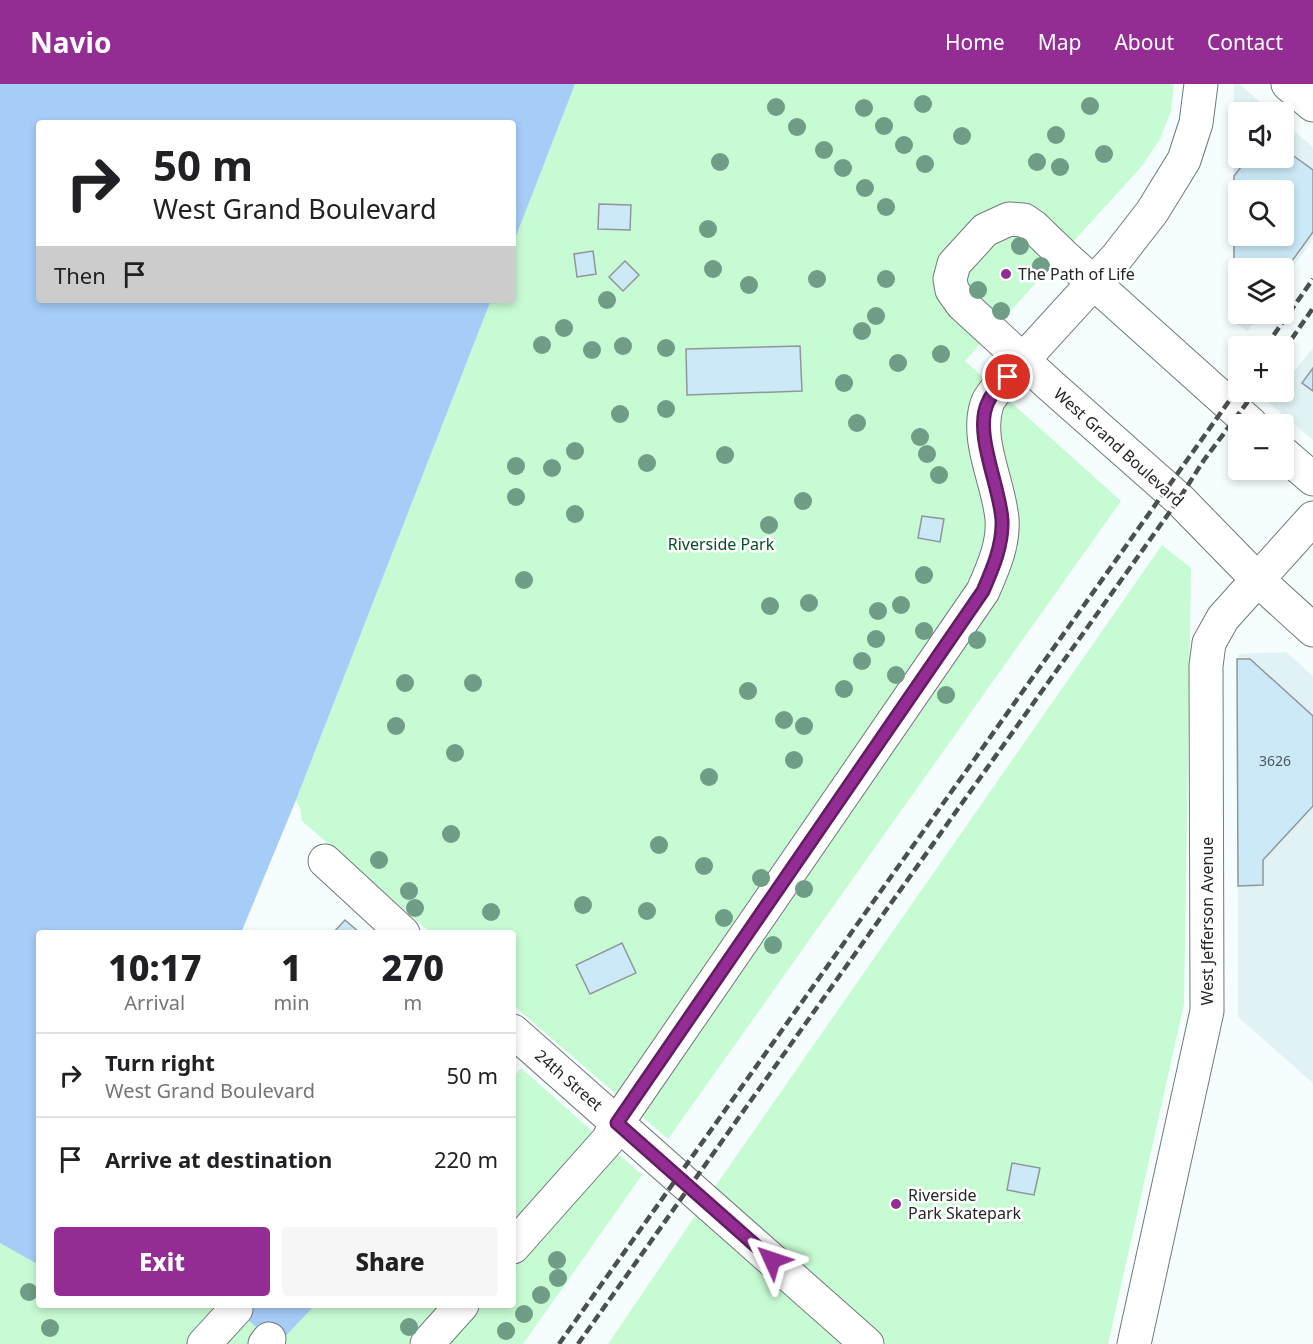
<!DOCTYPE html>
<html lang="en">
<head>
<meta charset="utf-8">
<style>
	:root { --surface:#fff; --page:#f6f6f6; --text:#202124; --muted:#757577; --line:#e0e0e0; --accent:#932d93 }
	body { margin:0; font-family:"Noto Sans",sans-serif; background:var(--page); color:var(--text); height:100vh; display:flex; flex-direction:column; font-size:22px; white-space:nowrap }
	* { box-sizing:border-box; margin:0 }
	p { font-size:20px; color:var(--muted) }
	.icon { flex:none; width:33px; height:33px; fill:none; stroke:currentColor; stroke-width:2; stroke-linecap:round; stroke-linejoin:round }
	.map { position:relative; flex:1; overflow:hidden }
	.panel { position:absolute; left:36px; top:846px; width:480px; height:378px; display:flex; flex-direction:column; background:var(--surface); border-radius:6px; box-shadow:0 3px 9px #0003 }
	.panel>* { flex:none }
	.top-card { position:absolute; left:36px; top:36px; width:480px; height:183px; border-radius:6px; box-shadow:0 3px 9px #0003; background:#fff; color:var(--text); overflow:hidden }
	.controls { position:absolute; left:1228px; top:18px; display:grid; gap:12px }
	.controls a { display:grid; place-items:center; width:66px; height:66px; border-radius:6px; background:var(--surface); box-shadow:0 3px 9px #0003; font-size:30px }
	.pin { position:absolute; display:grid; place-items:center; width:51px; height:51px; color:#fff; margin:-26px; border:3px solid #fff; border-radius:50%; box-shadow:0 2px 6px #0007 }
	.me { position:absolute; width:66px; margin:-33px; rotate:312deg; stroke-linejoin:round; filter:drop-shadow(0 0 4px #0008) }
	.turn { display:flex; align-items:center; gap:21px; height:126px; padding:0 18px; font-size:27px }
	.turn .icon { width:78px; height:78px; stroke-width:2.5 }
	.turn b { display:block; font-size:42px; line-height:51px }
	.then { display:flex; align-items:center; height:57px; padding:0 18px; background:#0003; gap:12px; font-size:22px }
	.eta { display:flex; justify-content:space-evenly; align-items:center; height:102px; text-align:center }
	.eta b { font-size:36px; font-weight:800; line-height:42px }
	.cta { display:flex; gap:12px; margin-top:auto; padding:12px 18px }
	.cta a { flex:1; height:69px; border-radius:6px; background:var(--accent); color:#fff; font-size:24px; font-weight:800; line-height:69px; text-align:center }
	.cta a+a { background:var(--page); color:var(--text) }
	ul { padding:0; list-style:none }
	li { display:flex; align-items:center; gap:18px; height:84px; padding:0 18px; border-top:2px solid var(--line) }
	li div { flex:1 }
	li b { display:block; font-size:22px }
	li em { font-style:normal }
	header { display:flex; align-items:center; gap:36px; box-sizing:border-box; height:84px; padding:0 30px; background:var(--accent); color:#fff }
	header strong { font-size:28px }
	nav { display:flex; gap:33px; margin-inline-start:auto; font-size:21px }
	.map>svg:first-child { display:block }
	.built { fill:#e0f2f3; fill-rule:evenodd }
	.green { fill:#c7fbd3 }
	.water { fill:#a6ccf8 }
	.building { fill:#cbe9f7; stroke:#909699; stroke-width:1.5; fill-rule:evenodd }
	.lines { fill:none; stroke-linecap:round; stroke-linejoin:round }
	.minor-casing { stroke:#72797a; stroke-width:35 }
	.minor { stroke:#fff; stroke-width:33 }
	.rail { stroke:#4b4f4f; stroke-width:4.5; stroke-dasharray:9 4.5; stroke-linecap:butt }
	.tree { fill:#6f9d86 }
	.route-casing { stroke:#601d60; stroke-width:15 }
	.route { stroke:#932d93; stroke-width:10 }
	.poi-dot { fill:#932d93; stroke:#fff; stroke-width:2 }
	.labels { text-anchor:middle; stroke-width:5; stroke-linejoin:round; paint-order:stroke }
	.number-label { font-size:14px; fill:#4d575a }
	.poi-label { font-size:16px; fill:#232626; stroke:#fff; text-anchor:start }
	.street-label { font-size:16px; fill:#232626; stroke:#fff }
	.park-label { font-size:16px; fill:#014e23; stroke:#fff }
</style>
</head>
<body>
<header>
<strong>Navio</strong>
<nav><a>Home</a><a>Map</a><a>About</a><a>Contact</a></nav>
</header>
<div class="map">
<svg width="1313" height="1260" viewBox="0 0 1313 1260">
	<rect width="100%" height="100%" fill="#f5fdfe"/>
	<g class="built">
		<path d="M 1234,0 L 1239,0 L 1272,28 L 1239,28 L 1239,74 L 1284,74 L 1284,39 L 1313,63 L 1313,155 L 1284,196 L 1284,184 L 1239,184 L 1239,230 L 1260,230 L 1248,247 L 1233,238 ZM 1239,106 L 1284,106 L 1284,152 L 1239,152 Z"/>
		<polygon points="1313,264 1313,356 1269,319 1278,308 1284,308 1284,300"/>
		<polygon points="1286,568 1313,592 1313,999 1238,933 1238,570"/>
	</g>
	<g class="green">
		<polygon points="575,0 1174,0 1171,27 1160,55 1142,82 965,277 1121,417 668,1055 513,921 513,849 431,849 302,737 300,724 296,716 491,216 513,216 513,160"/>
		<polygon points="1162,461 1191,484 1184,920 1108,1260 608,1260 714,1104"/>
		<polygon points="521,984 642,1091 523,1260 278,1260 312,1221 513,1221 513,994"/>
		<polygon points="0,1159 39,1181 39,1221 232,1221 274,1260 0,1260"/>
	</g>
	<g class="water">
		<polygon points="0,0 575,0 513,160 513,39 39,39 39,216 491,216 296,716 241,849 39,849 39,1181 0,1159"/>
		<polygon points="232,1221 315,1221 278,1260 274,1260"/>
	</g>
	<g class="building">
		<path d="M 1284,65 L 1313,86 L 1313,148 L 1284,188 L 1284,184 L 1239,184 L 1239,191 L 1234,188 L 1234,92 L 1248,74 L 1284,74 ZM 1239,106 L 1284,106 L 1284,152 L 1239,152 Z"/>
		<polygon points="599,120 631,121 630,146 598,145"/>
		<polygon points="593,167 596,190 577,193 574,170"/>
		<polygon points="625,177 639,191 623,207 609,193"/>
		<polygon points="800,262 802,307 687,311 686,265"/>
		<polygon points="1313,284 1313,307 1302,299"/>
		<polygon points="922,432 944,435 940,458 918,454"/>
		<polygon points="1237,575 1250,575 1313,632 1313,722 1263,776 1263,801 1238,802"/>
		<polygon points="345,836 360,849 333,849"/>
		<polygon points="622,859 636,889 590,910 576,881"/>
		<polygon points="1012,1079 1040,1084 1034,1111 1007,1106"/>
	</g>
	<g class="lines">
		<g class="minor-casing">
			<g id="minor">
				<polyline points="1288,0 1313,21"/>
				<polyline points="1251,340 1065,173 1034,143 1024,136 1009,135 985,146 954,180 950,195 952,206 962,220 1050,301 1179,415 1258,496 1313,546"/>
				<polyline points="1284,370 1313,395"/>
				<polyline points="325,777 403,849"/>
				<polyline points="513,947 867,1260"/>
				<path d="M 513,1163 L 608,1056 L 617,1039 L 983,507 C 993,484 1004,460 1002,435 C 999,399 975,356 987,320 C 989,313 996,307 1000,301 L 1117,173 L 1152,128 L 1184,76 L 1196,39 L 1201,0"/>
				<polyline points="204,1260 236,1225"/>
				<polyline points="265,1260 269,1255"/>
				<polyline points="427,1260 462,1221"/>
				<polyline points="1134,1260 1207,927 1206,582 1209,559 1223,534 1313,434"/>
			</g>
		</g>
		<use href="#minor" class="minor"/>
		<g class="rail">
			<polyline points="1266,262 1313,195"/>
			<polyline points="1284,266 1313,224"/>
			<polyline points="559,1260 1239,303"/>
			<polyline points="578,1260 960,722 1179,415 1204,376 1255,308"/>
		</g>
	</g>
	<g class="tree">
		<circle cx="923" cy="20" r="9"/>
		<circle cx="1090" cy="22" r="9"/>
		<circle cx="776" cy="23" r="9"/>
		<circle cx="864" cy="24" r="9"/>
		<circle cx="884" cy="42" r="9"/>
		<circle cx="797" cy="43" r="9"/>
		<circle cx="1056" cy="51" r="9"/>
		<circle cx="962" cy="52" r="9"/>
		<circle cx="904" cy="61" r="9"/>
		<circle cx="824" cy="66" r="9"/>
		<circle cx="1104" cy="70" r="9"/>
		<circle cx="720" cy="78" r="9"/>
		<circle cx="1037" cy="78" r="9"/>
		<circle cx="925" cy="80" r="9"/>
		<circle cx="1060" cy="83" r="9"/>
		<circle cx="843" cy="84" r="9"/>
		<circle cx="865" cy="104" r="9"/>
		<circle cx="886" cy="123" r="9"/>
		<circle cx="708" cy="145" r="9"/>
		<circle cx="1020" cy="162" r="9"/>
		<circle cx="1041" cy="182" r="9"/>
		<circle cx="713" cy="185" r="9"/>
		<circle cx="817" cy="195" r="9"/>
		<circle cx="886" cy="195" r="9"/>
		<circle cx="749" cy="201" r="9"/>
		<circle cx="978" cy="206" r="9"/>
		<circle cx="607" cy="216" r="9"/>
		<circle cx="1001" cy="227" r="9"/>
		<circle cx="876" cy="232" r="9"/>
		<circle cx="564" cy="244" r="9"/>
		<circle cx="862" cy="247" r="9"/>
		<circle cx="542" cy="261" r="9"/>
		<circle cx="623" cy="262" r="9"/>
		<circle cx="666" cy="264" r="9"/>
		<circle cx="592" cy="266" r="9"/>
		<circle cx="941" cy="270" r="9"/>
		<circle cx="898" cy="279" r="9"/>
		<circle cx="844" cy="299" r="9"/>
		<circle cx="666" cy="325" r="9"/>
		<circle cx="620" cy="330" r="9"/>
		<circle cx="857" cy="339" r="9"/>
		<circle cx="920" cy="353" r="9"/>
		<circle cx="575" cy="367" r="9"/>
		<circle cx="927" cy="370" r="9"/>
		<circle cx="725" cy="371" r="9"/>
		<circle cx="647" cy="379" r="9"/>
		<circle cx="516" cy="382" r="9"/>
		<circle cx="552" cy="384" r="9"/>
		<circle cx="939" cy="391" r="9"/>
		<circle cx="516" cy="413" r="9"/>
		<circle cx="803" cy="417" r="9"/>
		<circle cx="575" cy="430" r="9"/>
		<circle cx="769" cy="441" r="9"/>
		<circle cx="924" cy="491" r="9"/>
		<circle cx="524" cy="496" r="9"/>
		<circle cx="809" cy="519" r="9"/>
		<circle cx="901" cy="521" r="9"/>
		<circle cx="770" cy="522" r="9"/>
		<circle cx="878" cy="527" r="9"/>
		<circle cx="924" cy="547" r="9"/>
		<circle cx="876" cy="555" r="9"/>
		<circle cx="977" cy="556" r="9"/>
		<circle cx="862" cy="577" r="9"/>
		<circle cx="896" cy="591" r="9"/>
		<circle cx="405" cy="599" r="9"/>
		<circle cx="473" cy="599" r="9"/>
		<circle cx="844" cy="605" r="9"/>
		<circle cx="748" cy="607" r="9"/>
		<circle cx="946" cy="611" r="9"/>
		<circle cx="784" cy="636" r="9"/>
		<circle cx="396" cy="642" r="9"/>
		<circle cx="804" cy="642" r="9"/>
		<circle cx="455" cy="669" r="9"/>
		<circle cx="794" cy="676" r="9"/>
		<circle cx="709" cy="693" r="9"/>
		<circle cx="451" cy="750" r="9"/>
		<circle cx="659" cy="761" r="9"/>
		<circle cx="379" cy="776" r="9"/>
		<circle cx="704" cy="782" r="9"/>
		<circle cx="761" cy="794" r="9"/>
		<circle cx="804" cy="805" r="9"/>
		<circle cx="409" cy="807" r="9"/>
		<circle cx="583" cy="821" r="9"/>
		<circle cx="415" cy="824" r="9"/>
		<circle cx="647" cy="827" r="9"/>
		<circle cx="491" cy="828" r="9"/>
		<circle cx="724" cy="834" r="9"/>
		<circle cx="773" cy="861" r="9"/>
		<circle cx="557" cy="1176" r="9"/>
		<circle cx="558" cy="1194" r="9"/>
		<circle cx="29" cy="1208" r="9"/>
		<circle cx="541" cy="1211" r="9"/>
		<circle cx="524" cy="1230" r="9"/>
		<circle cx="409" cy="1243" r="9"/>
		<circle cx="50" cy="1244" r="9"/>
		<circle cx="506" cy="1247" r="9"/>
	</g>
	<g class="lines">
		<g class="route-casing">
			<path id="route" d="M 772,1176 L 617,1039 L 983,507 C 993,484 1003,461 1002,436 C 1000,402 973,348 988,318 C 992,308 1001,300 1008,293"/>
		</g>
		<use href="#route" class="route"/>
	</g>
	<g class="poi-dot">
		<circle cx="1006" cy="190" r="6"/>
		<circle cx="896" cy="1120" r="6"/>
	</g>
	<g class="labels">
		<g class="number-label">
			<text x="1275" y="682">3626</text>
		</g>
		<g class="poi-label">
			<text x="1018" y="196">The Path of Life</text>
			<text x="908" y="1117">Riverside<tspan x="908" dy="18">Park Skatepark</tspan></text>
		</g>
		<g class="street-label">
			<text transform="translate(1119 363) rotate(42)" y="6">West Grand Boulevard</text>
			<text transform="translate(1207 837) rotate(-90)" y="6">West Jefferson Avenue</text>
			<text transform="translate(569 996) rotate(41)" y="6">24th Street</text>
		</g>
		<g class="park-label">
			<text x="721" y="466">Riverside Park</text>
		</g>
	</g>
</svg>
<div class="controls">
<a><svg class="icon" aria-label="sound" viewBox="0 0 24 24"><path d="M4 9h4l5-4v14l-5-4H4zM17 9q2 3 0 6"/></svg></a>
<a><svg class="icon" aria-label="search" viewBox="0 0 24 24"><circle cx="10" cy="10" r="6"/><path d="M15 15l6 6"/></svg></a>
<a><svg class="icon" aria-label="layers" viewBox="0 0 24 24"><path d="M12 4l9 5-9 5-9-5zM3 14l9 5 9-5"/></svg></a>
<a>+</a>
<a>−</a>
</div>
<div class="pin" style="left:1008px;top:293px;background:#d93025"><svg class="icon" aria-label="arrive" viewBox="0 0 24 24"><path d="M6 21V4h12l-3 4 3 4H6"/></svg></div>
<svg class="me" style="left:772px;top:1176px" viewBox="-20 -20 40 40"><path d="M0-17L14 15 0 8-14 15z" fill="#932d93" stroke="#fff" stroke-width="4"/></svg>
<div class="top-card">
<div class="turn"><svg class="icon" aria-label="right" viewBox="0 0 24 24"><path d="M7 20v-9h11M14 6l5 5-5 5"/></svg><div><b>50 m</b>West Grand Boulevard</div></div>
<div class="then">Then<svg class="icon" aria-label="arrive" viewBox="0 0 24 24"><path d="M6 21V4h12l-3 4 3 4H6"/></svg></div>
</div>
<section class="panel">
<div class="eta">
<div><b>10:17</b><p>Arrival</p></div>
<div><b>1</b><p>min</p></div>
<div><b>270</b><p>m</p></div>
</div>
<ul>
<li><svg class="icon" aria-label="right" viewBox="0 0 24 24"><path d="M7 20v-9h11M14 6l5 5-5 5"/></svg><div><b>Turn right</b><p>West Grand Boulevard</p></div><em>50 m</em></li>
<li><svg class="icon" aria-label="arrive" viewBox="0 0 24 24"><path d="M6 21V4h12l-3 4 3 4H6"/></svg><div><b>Arrive at destination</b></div><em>220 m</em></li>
</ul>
<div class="cta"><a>Exit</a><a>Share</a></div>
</section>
</div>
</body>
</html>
